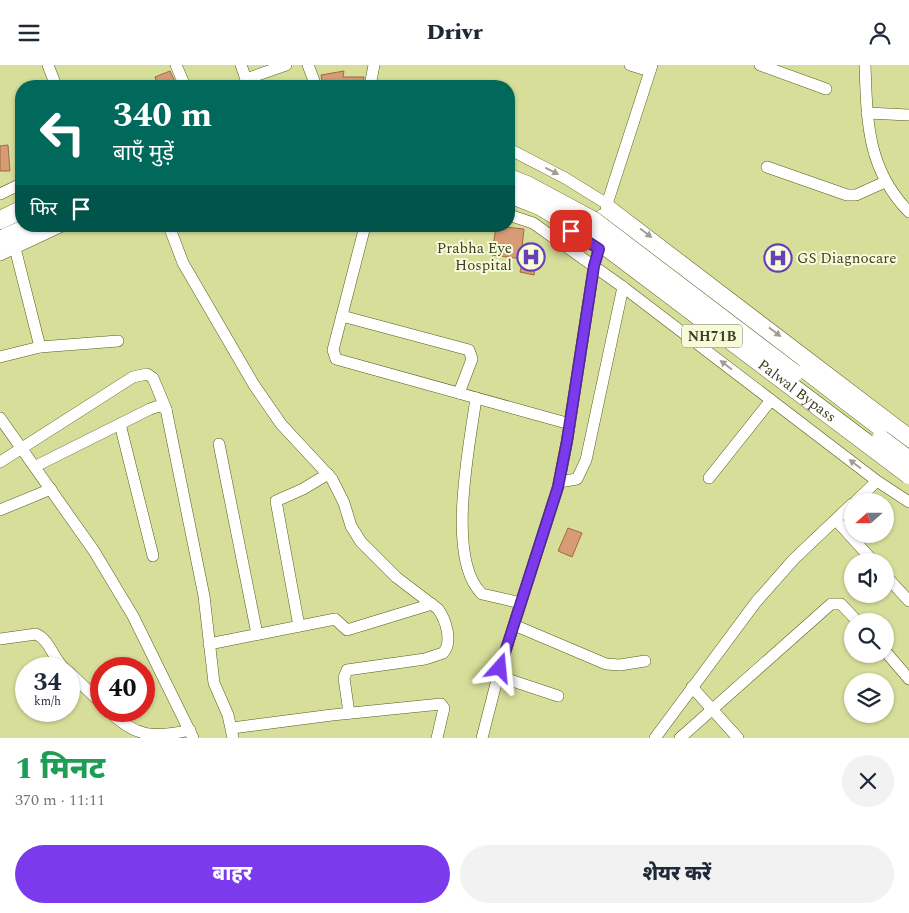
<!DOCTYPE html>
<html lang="hi">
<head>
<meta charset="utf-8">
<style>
	:root { --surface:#fff; --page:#f2f2f3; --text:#1f2937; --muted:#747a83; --accent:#7c3aed }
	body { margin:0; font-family:Spectral,"Noto Sans Devanagari",serif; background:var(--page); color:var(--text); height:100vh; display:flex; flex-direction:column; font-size:19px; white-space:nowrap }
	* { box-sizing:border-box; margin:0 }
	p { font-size:16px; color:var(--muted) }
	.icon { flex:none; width:28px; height:28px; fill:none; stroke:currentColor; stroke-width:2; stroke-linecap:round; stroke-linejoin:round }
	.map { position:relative; height:673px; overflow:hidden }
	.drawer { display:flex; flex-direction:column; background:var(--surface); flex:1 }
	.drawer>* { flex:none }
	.banner { position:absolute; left:15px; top:15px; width:500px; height:152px; border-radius:20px; box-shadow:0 1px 4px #0004; background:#00695c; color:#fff; overflow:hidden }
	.needle { width:32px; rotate:249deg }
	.controls { position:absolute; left:844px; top:428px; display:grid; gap:10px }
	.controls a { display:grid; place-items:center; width:50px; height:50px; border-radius:50%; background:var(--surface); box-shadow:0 1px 4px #0004; font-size:25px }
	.speed { position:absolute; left:15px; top:592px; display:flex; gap:10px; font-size:25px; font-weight:700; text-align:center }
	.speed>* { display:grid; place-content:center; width:65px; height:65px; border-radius:50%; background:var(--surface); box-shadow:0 1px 4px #0004; line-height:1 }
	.speed small { font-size:12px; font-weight:400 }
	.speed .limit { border:8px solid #d22; background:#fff; color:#111 }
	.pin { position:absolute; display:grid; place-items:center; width:42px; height:42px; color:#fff; margin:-21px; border-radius:10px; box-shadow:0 2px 8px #0006 }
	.me { position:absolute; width:55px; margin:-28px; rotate:18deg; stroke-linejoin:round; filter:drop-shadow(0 0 4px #0008) }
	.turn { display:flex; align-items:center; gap:18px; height:105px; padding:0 15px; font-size:22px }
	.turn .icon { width:65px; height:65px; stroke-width:2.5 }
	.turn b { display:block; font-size:35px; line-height:42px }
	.then { display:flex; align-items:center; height:48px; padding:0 15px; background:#0003; gap:10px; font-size:19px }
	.round { display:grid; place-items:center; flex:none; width:52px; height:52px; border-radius:26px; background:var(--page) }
	.head { display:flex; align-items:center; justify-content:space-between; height:85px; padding:0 15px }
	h1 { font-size:30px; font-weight:800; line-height:38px; color:#1e9e55 }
	.cta { display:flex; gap:10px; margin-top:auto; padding:10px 15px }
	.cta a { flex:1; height:58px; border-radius:30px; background:var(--accent); color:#fff; font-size:20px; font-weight:800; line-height:58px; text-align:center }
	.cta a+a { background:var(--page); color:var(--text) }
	header { display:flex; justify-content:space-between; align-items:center; height:65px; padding:0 15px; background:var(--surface); font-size:22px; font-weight:800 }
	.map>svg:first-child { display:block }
	.building { fill:#d79b76; stroke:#a06944 }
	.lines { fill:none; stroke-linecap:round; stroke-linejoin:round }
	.minor-casing { stroke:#575c19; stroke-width:12 }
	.highway-casing { stroke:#575c19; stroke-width:19 }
	.minor { stroke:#fff; stroke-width:11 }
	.highway { stroke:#fff; stroke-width:18 }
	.highway-bridge-casing { stroke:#575c19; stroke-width:19; stroke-linecap:butt }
	.highway-bridge { stroke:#fff; stroke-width:18 }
	.oneway { fill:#9e9f91 }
	.route-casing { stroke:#51269a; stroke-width:12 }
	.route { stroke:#7c3aed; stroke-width:9 }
	.labels { text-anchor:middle; stroke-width:4; stroke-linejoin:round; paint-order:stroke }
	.shield { fill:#f7fbda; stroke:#74775a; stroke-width:1 }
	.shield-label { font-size:14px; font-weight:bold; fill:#3c3f23 }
	.poi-label { font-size:15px; fill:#3c3f23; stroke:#f7fbda; text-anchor:end }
	.street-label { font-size:15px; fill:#3c3f23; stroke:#f7fbda }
</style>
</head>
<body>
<header><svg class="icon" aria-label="menu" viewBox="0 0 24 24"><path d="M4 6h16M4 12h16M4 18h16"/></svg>Drivr<svg class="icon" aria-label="person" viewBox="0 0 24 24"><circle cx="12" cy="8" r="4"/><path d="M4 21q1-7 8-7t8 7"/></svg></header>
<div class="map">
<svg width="909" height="673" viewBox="0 0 909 673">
	<rect width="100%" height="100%" fill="#d6de9a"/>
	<g class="building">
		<polygon points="170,6 177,21 158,21 155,12"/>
		<polygon points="344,6 343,12 364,12 363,21 323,21 321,10"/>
		<polygon points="8,80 10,106 0,106 0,81"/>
		<polygon points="496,161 524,164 522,182 538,185 534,210 520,207 523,194 492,190"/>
		<polygon points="773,181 789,185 785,203 768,199"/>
		<polygon points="568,463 582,468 572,492 558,486"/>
	</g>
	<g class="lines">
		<g class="minor-casing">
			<g id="minor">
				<polyline points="48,0 56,21"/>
				<polyline points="176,0 185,21"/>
				<polyline points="241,0 248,20"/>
				<polyline points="308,0 316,21"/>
				<polyline points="630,0 650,6"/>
				<polyline points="760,0 826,24"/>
				<path d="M 865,0 C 867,57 867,104 909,147"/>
				<polyline points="246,14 286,0"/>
				<polyline points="370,21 374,0"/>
				<polyline points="867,48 909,50"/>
				<polyline points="509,84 565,113 607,139 909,369"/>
				<polyline points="767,102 847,130 856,130 885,117"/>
				<polyline points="0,129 21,119"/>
				<polyline points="509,150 533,158 623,222 877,416 909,437"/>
				<path d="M 169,161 L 183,198 L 254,320 L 281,359 L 332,414 L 344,438 L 351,461 L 361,477 L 396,512 L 438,544 C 446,555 453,577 443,588 L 425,594 L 347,605 L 344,613 L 349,648"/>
				<polyline points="365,161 333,285 336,294 570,359"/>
				<polyline points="15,183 40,282"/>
				<polyline points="0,190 62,161"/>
				<polyline points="342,251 469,285 472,294 459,328"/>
				<polyline points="0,292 40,282 118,276"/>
				<path d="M 476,333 C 470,379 445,494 482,529 L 521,538"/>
				<polyline points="0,353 94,486 133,551 193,673"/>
				<polyline points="120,359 153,491"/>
				<polyline points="219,379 257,569"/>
				<polyline points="0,397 133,312 147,309 153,313 166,344"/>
				<polyline points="36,401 150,344 159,341 166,344 204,531 214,618 228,650 233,673"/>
				<polyline points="709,413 771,335"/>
				<polyline points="559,417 577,414 586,395 623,222"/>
				<polyline points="856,436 877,416"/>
				<polyline points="0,445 51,424"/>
				<polyline points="836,455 873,496"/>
				<polyline points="885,510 909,536"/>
				<polyline points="514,560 606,599 620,600 645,596"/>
				<polyline points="299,561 276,436 303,424 328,409"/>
				<path d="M 0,574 L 36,569 C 50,575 53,594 65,604"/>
				<polyline points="209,579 335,554 347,565 432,539"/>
				<polyline points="885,586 909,614"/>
				<polyline points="69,607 101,638"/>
				<polyline points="498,611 558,631"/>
				<polyline points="692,622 738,673"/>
				<path d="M 109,646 C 136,673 155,673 190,665"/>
				<polyline points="232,663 332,650 441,639 444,643 437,673"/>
				<polyline points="482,673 500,603 558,422 567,376 594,201 604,164 607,139 652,0"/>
				<polyline points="655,673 756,537 794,494 852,439"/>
				<polyline points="680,673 831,539 841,539 857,556"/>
			</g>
		</g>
		<g class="highway-casing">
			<g id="highway">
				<polyline points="603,153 639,177 909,384"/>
				<polyline points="0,155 21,145"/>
				<polyline points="0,175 31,161"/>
			</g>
		</g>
		<use href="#minor" class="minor"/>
		<use href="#highway" class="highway"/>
		<g class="highway-bridge-casing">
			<g id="highway-bridge">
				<polyline points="509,113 527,120 594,156 794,308"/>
				<path id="s1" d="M 509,129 L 540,141 L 604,180 L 909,410"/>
				<polyline points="881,374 909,395"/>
			</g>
		</g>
		<use href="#highway-bridge" class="highway-bridge"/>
	</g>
	<defs><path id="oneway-solid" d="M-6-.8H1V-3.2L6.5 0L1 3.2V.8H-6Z" transform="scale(1.25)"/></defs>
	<g class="oneway">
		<use href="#oneway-solid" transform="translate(552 106) rotate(27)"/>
		<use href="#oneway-solid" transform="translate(646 168) rotate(37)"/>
		<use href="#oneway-solid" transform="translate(775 267) rotate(37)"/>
		<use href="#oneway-solid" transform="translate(726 300) rotate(-143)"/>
		<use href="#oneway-solid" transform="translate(855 399) rotate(-143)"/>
	</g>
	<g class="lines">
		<g class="route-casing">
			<polyline id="route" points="500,603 558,422 567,376 594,201 599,184 571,166"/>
		</g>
		<use href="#route" class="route"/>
	</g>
	<defs>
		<g id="hospital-ring" transform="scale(1.4375)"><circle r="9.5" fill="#f7fbda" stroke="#6740b8" stroke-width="1.5"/><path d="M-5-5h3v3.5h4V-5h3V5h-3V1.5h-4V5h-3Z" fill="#6740b8"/></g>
	</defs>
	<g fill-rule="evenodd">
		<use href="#hospital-ring" x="531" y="192"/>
		<use href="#hospital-ring" x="778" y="193"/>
	</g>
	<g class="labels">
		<rect class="shield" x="682" y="259.5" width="60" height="23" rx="4"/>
		<g class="shield-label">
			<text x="712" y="276">NH71B</text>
		</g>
		<g class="poi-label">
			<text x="512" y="188">Prabha Eye<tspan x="512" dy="17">Hospital</tspan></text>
			<text x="797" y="198" text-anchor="start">GS Diagnocare</text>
		</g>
		<g class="street-label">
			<text dy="5" stroke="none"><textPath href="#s1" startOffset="350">Palwal Bypass</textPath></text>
		</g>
	</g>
</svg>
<div class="controls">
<a><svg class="needle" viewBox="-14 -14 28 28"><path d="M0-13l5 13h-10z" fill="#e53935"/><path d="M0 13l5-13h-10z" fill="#747a83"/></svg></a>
<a><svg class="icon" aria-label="sound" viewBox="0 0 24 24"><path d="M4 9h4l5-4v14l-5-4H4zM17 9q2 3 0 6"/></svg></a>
<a><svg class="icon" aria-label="search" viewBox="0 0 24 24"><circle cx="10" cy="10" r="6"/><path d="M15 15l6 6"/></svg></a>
<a><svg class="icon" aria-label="layers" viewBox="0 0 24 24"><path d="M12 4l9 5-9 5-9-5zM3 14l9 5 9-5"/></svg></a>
</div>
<div class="speed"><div>34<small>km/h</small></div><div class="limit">40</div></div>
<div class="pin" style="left:571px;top:166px;background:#d93025"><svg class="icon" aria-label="arrive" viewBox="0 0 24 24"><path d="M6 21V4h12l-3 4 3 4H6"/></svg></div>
<svg class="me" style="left:500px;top:603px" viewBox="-20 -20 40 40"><path d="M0-17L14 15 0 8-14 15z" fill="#7c3aed" stroke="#fff" stroke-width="4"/></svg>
<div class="banner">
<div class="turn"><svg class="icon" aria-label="left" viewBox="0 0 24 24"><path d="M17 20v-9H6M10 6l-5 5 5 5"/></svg><div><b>340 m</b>बाएँ मुड़ें</div></div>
<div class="then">फिर<svg class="icon" aria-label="arrive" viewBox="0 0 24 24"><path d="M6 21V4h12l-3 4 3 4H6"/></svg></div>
</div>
</div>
<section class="drawer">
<div class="head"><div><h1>1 मिनट</h1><p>370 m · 11:11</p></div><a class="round"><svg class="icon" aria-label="close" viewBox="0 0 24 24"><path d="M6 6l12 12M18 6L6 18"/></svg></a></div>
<div class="cta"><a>बाहर</a><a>शेयर करें</a></div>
</section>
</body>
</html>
